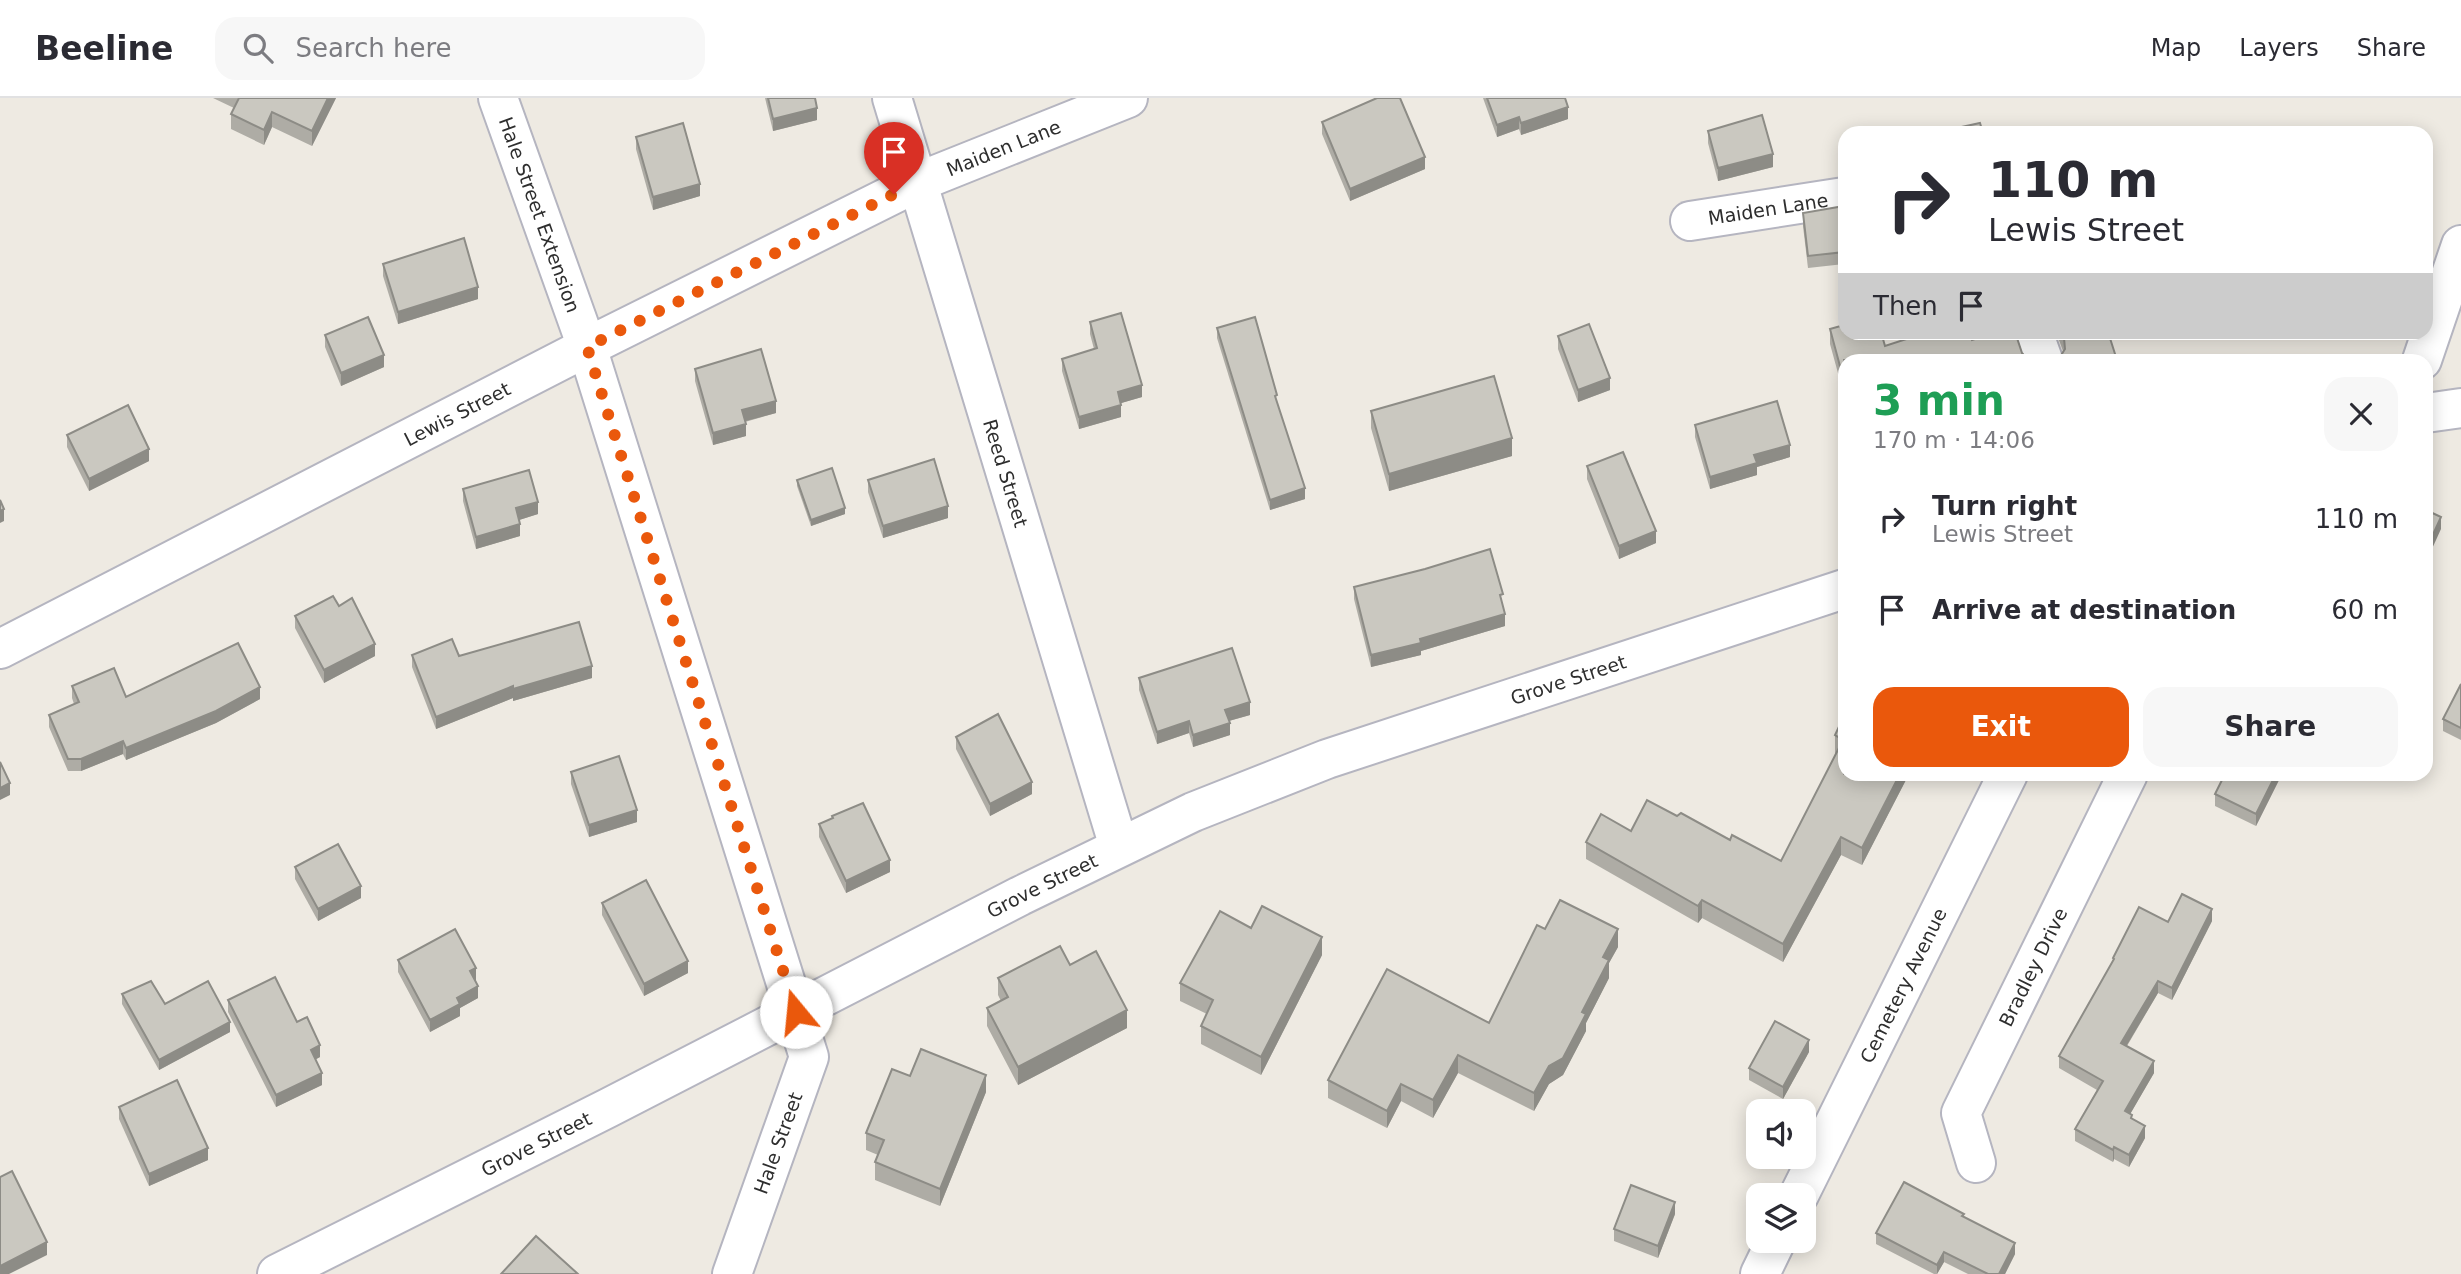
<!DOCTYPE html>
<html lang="en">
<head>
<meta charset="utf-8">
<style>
	:root { --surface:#fff; --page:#f7f7f7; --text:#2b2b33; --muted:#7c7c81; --line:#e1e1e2; --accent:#ea580c }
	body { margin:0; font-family:"DejaVu Sans",sans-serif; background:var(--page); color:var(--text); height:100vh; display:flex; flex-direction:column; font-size:26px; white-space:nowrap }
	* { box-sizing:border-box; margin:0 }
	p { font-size:23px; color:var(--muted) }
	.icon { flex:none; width:38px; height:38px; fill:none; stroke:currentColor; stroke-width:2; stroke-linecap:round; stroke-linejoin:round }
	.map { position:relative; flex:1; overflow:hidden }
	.side { position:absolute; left:1838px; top:256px; width:595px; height:427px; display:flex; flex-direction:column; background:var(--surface); border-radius:21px; box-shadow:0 4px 18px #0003 }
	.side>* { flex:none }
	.banner { position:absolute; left:1838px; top:28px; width:595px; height:214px; border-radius:21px; box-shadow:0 4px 18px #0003; background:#fff; color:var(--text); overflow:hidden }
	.controls { position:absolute; left:1746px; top:1001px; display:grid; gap:14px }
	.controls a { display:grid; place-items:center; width:70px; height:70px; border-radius:14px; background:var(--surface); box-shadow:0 4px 18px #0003; font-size:35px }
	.pin { position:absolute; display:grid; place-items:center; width:60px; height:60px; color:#fff; margin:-72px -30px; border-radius:50% 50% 50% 0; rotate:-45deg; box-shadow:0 0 7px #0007 }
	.pin .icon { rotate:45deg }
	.me { position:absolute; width:77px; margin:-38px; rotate:343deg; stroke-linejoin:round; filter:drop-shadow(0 0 5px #0008) }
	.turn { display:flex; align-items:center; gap:24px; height:147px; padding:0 35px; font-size:32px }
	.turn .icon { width:91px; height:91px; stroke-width:2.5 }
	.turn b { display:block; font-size:49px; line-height:60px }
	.then { display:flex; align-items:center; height:66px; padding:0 35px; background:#0003; gap:14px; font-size:26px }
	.round { display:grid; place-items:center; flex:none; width:74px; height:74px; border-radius:21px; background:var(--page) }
	.overview { display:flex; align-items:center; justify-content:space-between; height:119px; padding:0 35px }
	h1 { font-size:42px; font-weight:800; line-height:52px; color:#1e9e55 }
	.action { display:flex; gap:14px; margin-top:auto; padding:14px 35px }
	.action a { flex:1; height:80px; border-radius:21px; background:var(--accent); color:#fff; font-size:28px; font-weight:800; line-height:80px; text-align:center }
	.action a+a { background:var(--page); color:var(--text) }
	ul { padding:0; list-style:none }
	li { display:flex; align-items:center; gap:21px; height:91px; padding:0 35px }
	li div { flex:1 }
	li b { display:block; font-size:26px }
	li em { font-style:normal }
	header { display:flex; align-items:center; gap:42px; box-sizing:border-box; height:98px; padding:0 35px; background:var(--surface); border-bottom:2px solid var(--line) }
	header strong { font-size:33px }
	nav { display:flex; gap:38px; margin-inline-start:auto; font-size:24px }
	.search { width:490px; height:63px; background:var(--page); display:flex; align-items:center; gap:18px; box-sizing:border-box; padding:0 24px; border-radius:21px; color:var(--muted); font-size:26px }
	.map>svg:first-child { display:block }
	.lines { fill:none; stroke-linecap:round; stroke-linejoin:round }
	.street-casing { stroke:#b5b5c0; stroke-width:42 }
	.secondary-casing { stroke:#b5b5c0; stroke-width:42 }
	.street { stroke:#fff; stroke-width:38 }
	.secondary { stroke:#fff; stroke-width:38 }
	.wall { fill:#aeaca5 }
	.shaded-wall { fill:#8d8c86 }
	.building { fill:#cac8c0; stroke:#8d8c86; stroke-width:2 }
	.route { stroke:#ea580c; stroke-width:12; stroke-dasharray:0 21.6 }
	.labels { text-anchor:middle; stroke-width:5; stroke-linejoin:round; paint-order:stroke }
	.street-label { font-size:19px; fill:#2e2e2e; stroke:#fff }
</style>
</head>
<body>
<header>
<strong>Beeline</strong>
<div class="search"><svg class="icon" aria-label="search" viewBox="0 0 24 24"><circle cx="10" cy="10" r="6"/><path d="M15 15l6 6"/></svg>Search here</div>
<nav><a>Map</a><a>Layers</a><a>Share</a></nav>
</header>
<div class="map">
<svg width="2461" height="1176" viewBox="0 0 2461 1176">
	<rect width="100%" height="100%" fill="#eeeae2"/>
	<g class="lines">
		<g class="street-casing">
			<g id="street">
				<path id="s1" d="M 498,0 L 587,249 L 809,959 L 732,1176"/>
				<path id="s2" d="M 892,0 L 1119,749"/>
				<path id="s3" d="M 1690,123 L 1844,99"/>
				<polyline points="2033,234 2043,262"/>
				<polyline points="2422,262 2461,147"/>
				<path id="s4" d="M 0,551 L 587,249 L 918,84 L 1128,0"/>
				<path id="s5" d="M 1976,1065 L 1961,1015 L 2128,676"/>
				<path id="s6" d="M 1799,1097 L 2008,676"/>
				<polyline points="1760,1176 1776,1143"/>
			</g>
		</g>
		<g class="secondary-casing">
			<g id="secondary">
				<polyline points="2426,315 2461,310"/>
				<path id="s7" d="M 277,1176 L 608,1010 L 1020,798 L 1193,714 L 1327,661 L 1844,491"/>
			</g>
		</g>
		<use href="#street" class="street"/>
		<use href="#secondary" class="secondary"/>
	</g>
	<g class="wall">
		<polygon points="213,0 336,0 312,48 272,29 264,47 231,31 231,16 234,10"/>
		<polygon points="765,0 815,0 817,22 773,33"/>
		<polygon points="1483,0 1565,0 1568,21 1521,37 1519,31 1497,39"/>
		<polygon points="1322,24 1425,71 1350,103 1322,36"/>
		<polygon points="1708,33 1773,69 1718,83 1708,45"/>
		<polygon points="636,39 700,98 653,112 636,51"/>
		<polygon points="1844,108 1844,166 1808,170 1803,128 1803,115"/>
		<polygon points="383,166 478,201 398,226 383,178"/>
		<polygon points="1090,224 1142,299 1121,305 1121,319 1079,331 1062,273 1062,261 1094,251 1090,236"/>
		<polygon points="1217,230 1305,401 1270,412 1217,240"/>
		<polygon points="1830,231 1885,248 1972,242 2022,255 1844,262 1844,297 1830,246"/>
		<polygon points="2056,234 2108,234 2116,262 2063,253"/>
		<polygon points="325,237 384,269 341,288 325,249"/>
		<polygon points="1558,238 1610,292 1578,304 1558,251"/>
		<polygon points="695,271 776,315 745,324 746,338 713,347 695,283"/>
		<polygon points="1371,313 1512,358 1389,393 1371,330"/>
		<polygon points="1695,327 1790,359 1757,369 1757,377 1710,391 1695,339"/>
		<polygon points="67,337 149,363 89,393 67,349"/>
		<polygon points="1587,368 1656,445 1619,461 1587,381"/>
		<polygon points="797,382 845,416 811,428 797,388"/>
		<polygon points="868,382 948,420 883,440 868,394"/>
		<polygon points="463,391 538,416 519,422 520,438 476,451 463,403"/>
		<polygon points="1354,489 1503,508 1505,528 1421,553 1421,557 1371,569 1354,501"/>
		<polygon points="339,508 375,558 324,585 295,530 295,518"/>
		<polygon points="412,557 459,558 592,580 513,603 513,600 436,631 412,569"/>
		<polygon points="1139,580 1250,617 1229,623 1230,637 1193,649 1189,635 1157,646 1139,592"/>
		<polygon points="2461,586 2461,642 2443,633 2443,621"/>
		<polygon points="72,588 126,599 260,601 216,625 126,662 123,656 81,673 68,673 49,629 49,617 74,606 72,600"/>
		<polygon points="1844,618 1844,676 1909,676 1862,767 1841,757 1783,864 1702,820 1698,825 1586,761 1586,744 1631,733 1677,718 1781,763 1836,656 1835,655 1835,637"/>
		<polygon points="956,639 1032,696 990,718 956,651"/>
		<polygon points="571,674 637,724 589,739 571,686"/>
		<polygon points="2282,676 2256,728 2215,708 2215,696"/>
		<polygon points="832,718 890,774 846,795 819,739 819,726 832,720"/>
		<polygon points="295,769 361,800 318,823 295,781"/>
		<polygon points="602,805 688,875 644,898 602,817"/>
		<polygon points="2212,823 2172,902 2158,895 2127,948 2154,975 2130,1016 2132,1021 2145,1040 2129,1069 2114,1061 2113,1064 2075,1043 2075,1031 2097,992 2059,970 2059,958 2113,864 2113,860 2168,824"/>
		<polygon points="1251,830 1322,857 1261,977 1201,946 1201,928 1207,916 1180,903 1180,885"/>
		<polygon points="1545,831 1618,849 1609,865 1609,880 1586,925 1586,933 1563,977 1549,986 1534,1013 1458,975 1433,1020 1401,1003 1387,1030 1328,1000 1328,982 1489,925"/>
		<polygon points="398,862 476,882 478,900 460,910 460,918 430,934 398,874"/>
		<polygon points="1070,867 1127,930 1018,987 987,928 987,910 1001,903 998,897 998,880"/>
		<polygon points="122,896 165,906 230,934 159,972 122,906"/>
		<polygon points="228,902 297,924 320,959 316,961 322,987 276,1009 228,914"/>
		<polygon points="1809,954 1783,1001 1749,982 1749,970"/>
		<polygon points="910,978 986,994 940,1108 875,1082 875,1064 878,1057 866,1052 866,1035"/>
		<polygon points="119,1009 208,1062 149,1088 119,1021"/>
		<polygon points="1675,1116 1658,1160 1614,1143 1614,1131"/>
		<polygon points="1964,1119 2015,1156 2005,1176 1968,1176 1944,1164 1937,1176 1934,1176 1876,1146 1876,1135"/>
	</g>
	<g class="shaded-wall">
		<polygon points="328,0 336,0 312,48 312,33"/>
		<polygon points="1568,9 1568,21 1521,37 1521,25"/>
		<polygon points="817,10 817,22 773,33 773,21"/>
		<polygon points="272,14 272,29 264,47 264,32"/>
		<polygon points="1519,19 1519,31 1497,39 1497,27"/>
		<polygon points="1773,56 1773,69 1718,83 1718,70"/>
		<polygon points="1425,59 1425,71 1350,103 1350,91"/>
		<polygon points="700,86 700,98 653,112 653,99"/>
		<polygon points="478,189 478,201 398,226 398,214"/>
		<polygon points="384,257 384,269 341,288 341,275"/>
		<polygon points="1610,280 1610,292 1578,304 1578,292"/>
		<polygon points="1142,287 1142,299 1118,306 1118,294"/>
		<polygon points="776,303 776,315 742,324 742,312"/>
		<polygon points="1121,307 1121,319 1079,331 1079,319"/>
		<polygon points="746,326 746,338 713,347 713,335"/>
		<polygon points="1512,340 1512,358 1389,393 1389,376"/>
		<polygon points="1790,347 1790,359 1757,369 1757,377 1710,391 1710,379 1754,357"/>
		<polygon points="149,351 149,363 89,393 89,381"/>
		<polygon points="1305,390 1305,401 1270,412 1270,402"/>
		<polygon points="538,404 538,416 516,423 516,410"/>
		<polygon points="948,408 948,420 883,440 883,428"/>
		<polygon points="845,410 845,416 811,428 811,422"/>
		<polygon points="4,411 4,423 0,425 0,413"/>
		<polygon points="2441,419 2441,431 2426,464 2426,452"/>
		<polygon points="520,426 520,438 476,451 476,439"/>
		<polygon points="1656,433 1656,445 1619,461 1619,448"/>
		<polygon points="1505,516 1505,528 1421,553 1421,557 1371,569 1371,557 1420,541"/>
		<polygon points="375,546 375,558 324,585 324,572"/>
		<polygon points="592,568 592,580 513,603 513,591"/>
		<polygon points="513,588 513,600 436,631 436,619"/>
		<polygon points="260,589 260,601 216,625 126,662 126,650"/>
		<polygon points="1250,604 1250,617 1225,624 1225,612"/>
		<polygon points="1189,623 1189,635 1157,646 1157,634"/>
		<polygon points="1230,625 1230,637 1193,649 1193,637"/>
		<polygon points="123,643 123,656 81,673 81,661"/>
		<polygon points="1900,676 1909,676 1862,767 1862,750"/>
		<polygon points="2276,676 2282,676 2256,728 2256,716"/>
		<polygon points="1032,684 1032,696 990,718 990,706"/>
		<polygon points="10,685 10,697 0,702 0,690"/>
		<polygon points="637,712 637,724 589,739 589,727"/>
		<polygon points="1841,739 1841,757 1783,864 1783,846"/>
		<polygon points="890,762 890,774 846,795 846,783"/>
		<polygon points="361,788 361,800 318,823 318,811"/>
		<polygon points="1702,802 1702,820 1698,825 1698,808"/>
		<polygon points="2212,811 2212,823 2172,902 2172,890"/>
		<polygon points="1618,831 1618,849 1609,865 1609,880 1586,925 1586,933 1563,977 1549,986 1534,1013 1534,995 1549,968 1582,914 1603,859"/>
		<polygon points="1322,839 1322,857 1261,977 1261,959"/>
		<polygon points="688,863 688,875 644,898 644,886"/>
		<polygon points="476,870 476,882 470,885 470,873"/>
		<polygon points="2158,883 2158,895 2121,957 2121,945"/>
		<polygon points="478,888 478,900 460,910 460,918 430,934 430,922 457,900"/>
		<polygon points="1127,912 1127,930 1018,987 1018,969"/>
		<polygon points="230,924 230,934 159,972 159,962"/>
		<polygon points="1809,942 1809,954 1783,1001 1783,989"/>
		<polygon points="320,947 320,959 311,964 311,952"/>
		<polygon points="1458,957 1458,975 1433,1020 1433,1002"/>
		<polygon points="2154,963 2154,975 2125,1025 2125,1013"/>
		<polygon points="322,975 322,987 276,1009 276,997"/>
		<polygon points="986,977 986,994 940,1108 940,1091"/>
		<polygon points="1401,986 1401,1003 1387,1030 1387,1013"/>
		<polygon points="2145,1028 2145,1040 2129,1069 2129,1057"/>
		<polygon points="2114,1049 2114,1061 2113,1064 2113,1052"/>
		<polygon points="208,1050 208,1062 149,1088 149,1076"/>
		<polygon points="1675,1104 1675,1116 1658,1160 1658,1148"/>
		<polygon points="47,1144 47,1157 9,1176 0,1176 0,1168"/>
		<polygon points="2015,1145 2015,1156 2005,1176 1999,1176"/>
		<polygon points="1944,1154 1944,1164 1937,1176 1937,1167"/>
	</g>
	<g class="building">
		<polygon points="239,0 328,0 312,33 272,14 264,32 231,16"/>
		<polygon points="768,0 815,0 817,10 773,21"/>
		<polygon points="1377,0 1400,0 1425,59 1350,91 1322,24"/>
		<polygon points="1487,0 1565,0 1568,9 1521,25 1519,19 1497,27"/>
		<polygon points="1762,17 1773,56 1718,70 1708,33"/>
		<polygon points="683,25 700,86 653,99 636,39"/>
		<polygon points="1980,25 1983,35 1934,35"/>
		<polygon points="1844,108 1844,154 1808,158 1803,115"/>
		<polygon points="464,140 478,189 398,214 383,166"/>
		<polygon points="1121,215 1142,287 1118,294 1121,307 1079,319 1062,261 1097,250 1090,224"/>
		<polygon points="368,219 384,257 341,275 325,237"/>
		<polygon points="1255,219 1277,297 1275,298 1305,390 1270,402 1217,230"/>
		<polygon points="1589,226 1610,280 1578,292 1558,238"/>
		<polygon points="1844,227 1844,234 1881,234 1885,248 1928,234 1969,234 1972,242 1996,234 2015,234 2022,255 2028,262 1844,262 1844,283 1830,231"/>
		<polygon points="2062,234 2108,234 2116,259 2106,262 2058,262 2065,251 2064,240"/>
		<polygon points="761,251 776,303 742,312 746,326 713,335 695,271"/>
		<polygon points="1494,278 1512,340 1389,376 1371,313"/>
		<polygon points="1777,303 1790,347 1754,357 1757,365 1710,379 1695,327"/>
		<polygon points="128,307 149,351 89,381 67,337"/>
		<polygon points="1623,354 1656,433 1619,448 1587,368"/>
		<polygon points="934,361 948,408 883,428 868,382"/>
		<polygon points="832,370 845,410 811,422 797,382"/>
		<polygon points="529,372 538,404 516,410 520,426 476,439 463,391"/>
		<polygon points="0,402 4,411 0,413"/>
		<polygon points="2426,412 2441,419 2426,452"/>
		<polygon points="1490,451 1503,496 1500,497 1505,516 1420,541 1421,545 1371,557 1354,489 1425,471"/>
		<polygon points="333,498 339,508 352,500 375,546 324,572 295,518"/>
		<polygon points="579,524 592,568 513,591 513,588 436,619 412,557 452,541 459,558"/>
		<polygon points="238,545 260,589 216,613 126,650 123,643 81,661 68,661 49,617 79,604 72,588 114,570 126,599"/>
		<polygon points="1232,550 1250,604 1225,612 1230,625 1193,637 1189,623 1157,634 1139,580"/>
		<polygon points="2461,586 2461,630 2443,621"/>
		<polygon points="998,616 1032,684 990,706 956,639"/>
		<polygon points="1844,618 1844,676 1900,676 1862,750 1841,739 1783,846 1702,802 1698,808 1586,744 1601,716 1631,733 1647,702 1677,718 1681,715 1730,742 1732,737 1781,763 1843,642 1835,637"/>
		<polygon points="619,658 637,712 589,727 571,674"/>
		<polygon points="0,664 10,685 0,690"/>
		<polygon points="2225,676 2276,676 2256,716 2215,696"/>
		<polygon points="863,705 890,762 846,783 819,726 833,720 832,718"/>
		<polygon points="338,746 361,788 318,811 295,769"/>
		<polygon points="646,782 688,863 644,886 602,805"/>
		<polygon points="2182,796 2212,811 2172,890 2158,883 2121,945 2154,963 2125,1013 2132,1017 2131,1020 2145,1028 2129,1057 2114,1049 2113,1052 2075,1031 2103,983 2059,958 2114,861 2113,860 2139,809 2168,824"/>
		<polygon points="1560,802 1618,831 1603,859 1609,862 1582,914 1586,916 1563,960 1549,968 1534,995 1458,957 1433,1002 1401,986 1387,1013 1328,982 1387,871 1489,925 1537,827 1545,831"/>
		<polygon points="1262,808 1322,839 1261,959 1201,928 1213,902 1180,885 1220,813 1251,830"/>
		<polygon points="455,831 476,870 470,873 478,888 457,900 460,906 430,922 398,862"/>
		<polygon points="1060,848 1070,867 1096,853 1127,912 1018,969 987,910 1008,899 998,880"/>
		<polygon points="275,879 297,924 307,919 320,947 311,952 322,975 276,997 228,902"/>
		<polygon points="151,883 165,906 208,883 230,924 159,962 122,896"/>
		<polygon points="1775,923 1809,942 1783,989 1749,970"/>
		<polygon points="921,951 986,977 940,1091 875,1064 884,1042 866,1035 892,971 910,978"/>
		<polygon points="177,982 208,1050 149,1076 119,1009"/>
		<polygon points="12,1073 47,1144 0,1168 0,1079"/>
		<polygon points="1904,1084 1964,1116 1962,1118 2015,1145 1999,1176 1988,1176 1944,1154 1937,1167 1876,1135"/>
		<polygon points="1631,1087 1675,1104 1658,1148 1614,1131"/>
		<polygon points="536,1138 578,1176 501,1176"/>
	</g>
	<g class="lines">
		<polyline class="route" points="796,914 587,249 894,96"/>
	</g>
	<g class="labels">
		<g class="street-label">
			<text dy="7" stroke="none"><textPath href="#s4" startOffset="1122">Maiden Lane</textPath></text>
			<text dy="7" stroke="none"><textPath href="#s3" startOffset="79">Maiden Lane</textPath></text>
			<text dy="7" stroke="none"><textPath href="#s1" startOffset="124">Hale Street Extension</textPath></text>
			<text dy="7" stroke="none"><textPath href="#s4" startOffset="514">Lewis Street</textPath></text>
			<text dy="7" stroke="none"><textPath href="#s2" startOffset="392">Reed Street</textPath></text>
			<text dy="7" stroke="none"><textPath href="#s7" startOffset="1424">Grove Street</textPath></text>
			<text dy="7" stroke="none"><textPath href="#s7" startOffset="858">Grove Street</textPath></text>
			<text dy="7" stroke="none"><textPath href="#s5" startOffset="215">Bradley Drive</textPath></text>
			<text dy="7" stroke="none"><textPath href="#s6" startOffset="234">Cemetery Avenue</textPath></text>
			<text transform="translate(778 1045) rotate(-70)" y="7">Hale Street</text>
			<text dy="7" stroke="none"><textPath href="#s7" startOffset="290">Grove Street</textPath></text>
		</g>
	</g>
</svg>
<div class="controls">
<a><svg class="icon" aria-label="sound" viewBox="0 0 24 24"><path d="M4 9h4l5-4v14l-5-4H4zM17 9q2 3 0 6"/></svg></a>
<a><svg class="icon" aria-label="layers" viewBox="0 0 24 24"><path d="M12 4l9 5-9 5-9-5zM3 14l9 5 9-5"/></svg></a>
</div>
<div class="pin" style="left:894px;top:96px;background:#d93025"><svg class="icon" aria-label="arrive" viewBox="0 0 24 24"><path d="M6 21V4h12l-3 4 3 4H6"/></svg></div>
<svg class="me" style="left:796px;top:914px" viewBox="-20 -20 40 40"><circle r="19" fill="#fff"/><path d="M0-13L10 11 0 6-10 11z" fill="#ea580c"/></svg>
<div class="banner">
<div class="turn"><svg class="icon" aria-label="right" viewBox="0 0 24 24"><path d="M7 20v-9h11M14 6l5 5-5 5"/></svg><div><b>110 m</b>Lewis Street</div></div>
<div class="then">Then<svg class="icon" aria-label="arrive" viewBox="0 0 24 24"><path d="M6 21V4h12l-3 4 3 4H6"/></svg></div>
</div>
<section class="side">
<div class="overview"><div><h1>3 min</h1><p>170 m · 14:06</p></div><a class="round"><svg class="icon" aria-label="close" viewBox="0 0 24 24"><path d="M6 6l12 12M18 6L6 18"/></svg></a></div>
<ul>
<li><svg class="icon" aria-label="right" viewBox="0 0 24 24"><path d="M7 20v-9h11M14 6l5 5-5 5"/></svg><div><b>Turn right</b><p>Lewis Street</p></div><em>110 m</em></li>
<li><svg class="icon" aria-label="arrive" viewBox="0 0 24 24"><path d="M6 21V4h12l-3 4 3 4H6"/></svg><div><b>Arrive at destination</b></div><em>60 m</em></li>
</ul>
<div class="action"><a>Exit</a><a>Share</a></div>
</section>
</div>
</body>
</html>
